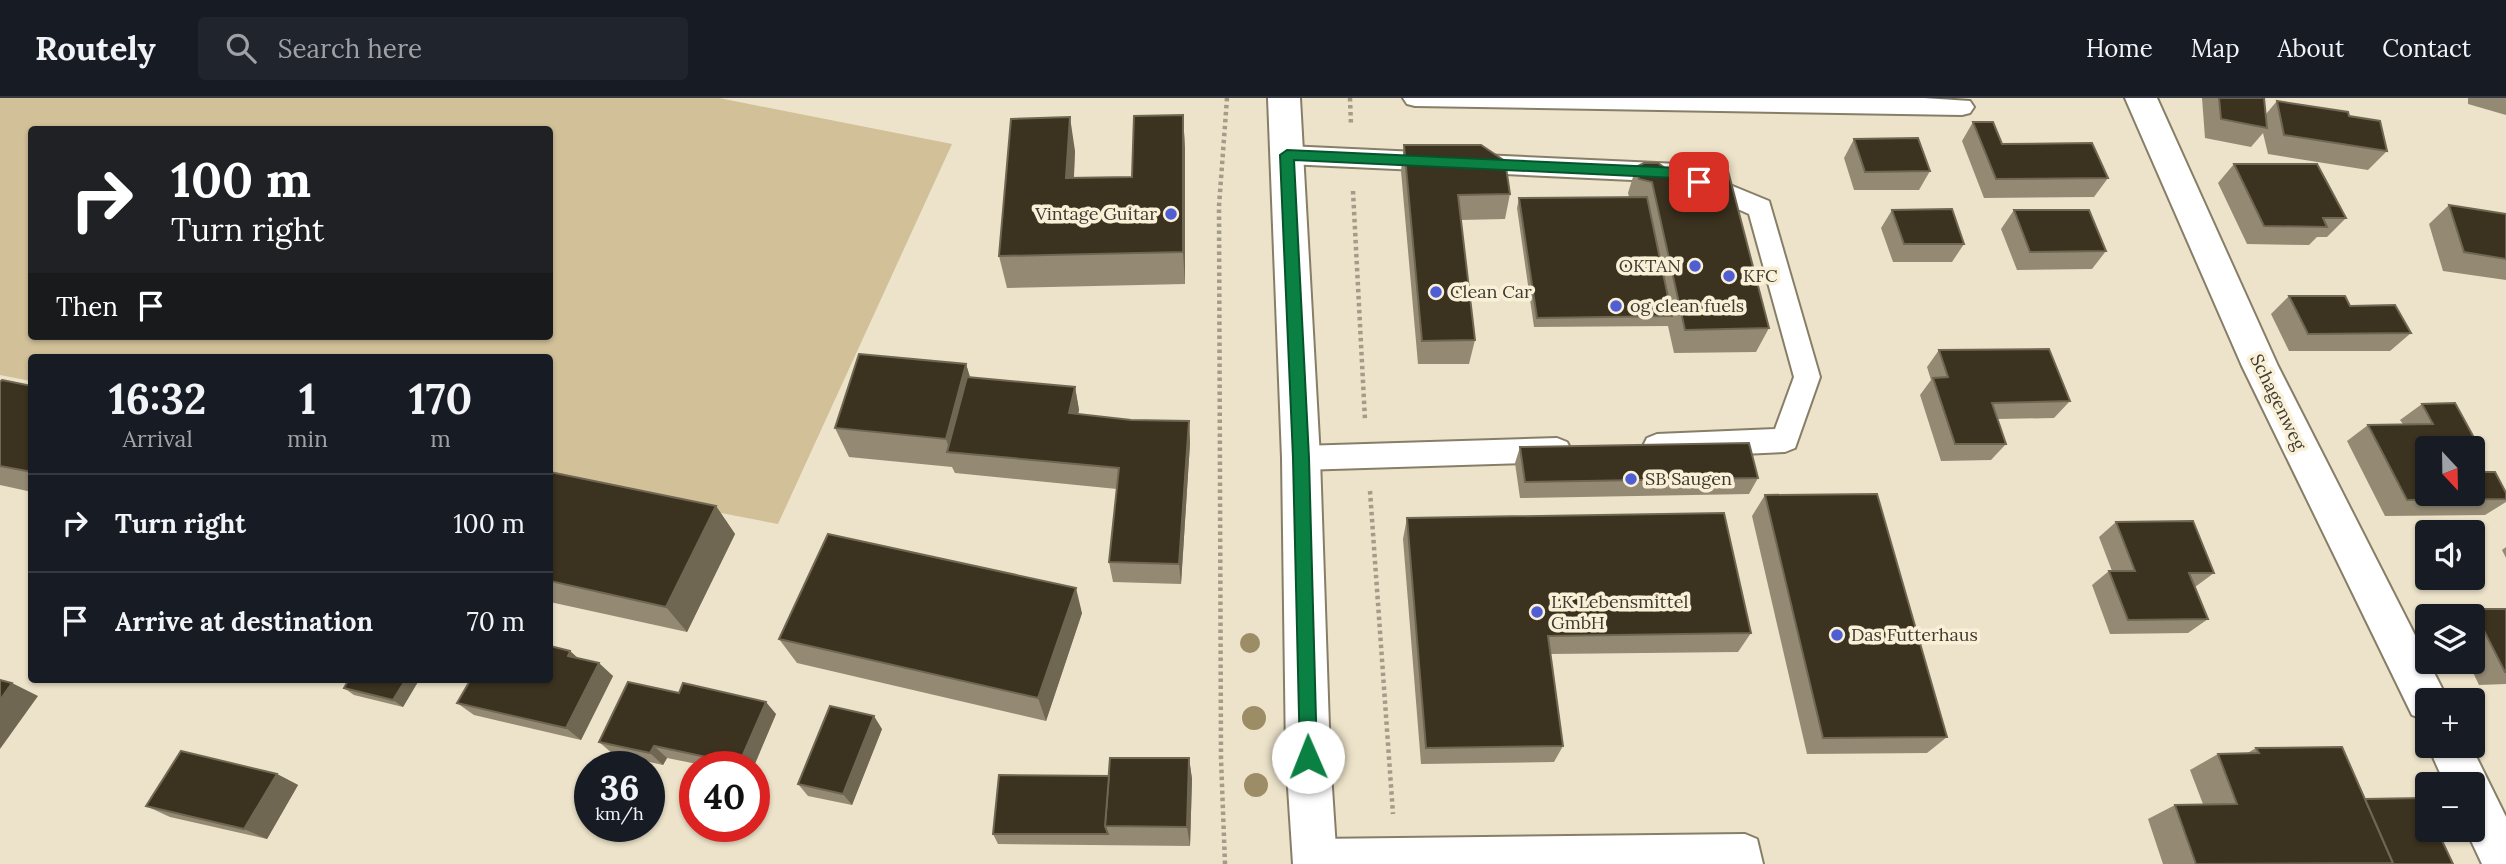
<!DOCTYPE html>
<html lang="en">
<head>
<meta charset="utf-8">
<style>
	:root { --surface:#171b24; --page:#20242c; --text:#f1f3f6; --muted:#9ea1a6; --line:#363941 }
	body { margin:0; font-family:Lora,serif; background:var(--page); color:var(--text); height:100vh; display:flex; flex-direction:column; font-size:26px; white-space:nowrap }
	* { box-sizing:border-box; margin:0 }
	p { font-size:23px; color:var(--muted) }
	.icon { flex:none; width:38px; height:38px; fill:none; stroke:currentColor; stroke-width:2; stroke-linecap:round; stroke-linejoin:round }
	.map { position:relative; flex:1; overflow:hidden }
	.details { position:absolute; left:28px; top:256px; width:525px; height:329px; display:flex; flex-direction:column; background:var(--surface); border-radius:7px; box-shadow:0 2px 5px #0004 }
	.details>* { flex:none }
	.banner { position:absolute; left:28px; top:28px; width:525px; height:214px; border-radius:7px; box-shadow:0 2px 5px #0004; background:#202124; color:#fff; overflow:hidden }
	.needle { width:46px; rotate:158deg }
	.fabs { position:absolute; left:2415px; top:338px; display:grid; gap:14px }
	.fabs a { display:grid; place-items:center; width:70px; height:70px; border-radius:7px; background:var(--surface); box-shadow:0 2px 5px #0004; font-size:35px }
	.speed { position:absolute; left:574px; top:653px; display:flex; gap:14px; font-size:35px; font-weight:700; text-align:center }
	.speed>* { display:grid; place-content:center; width:91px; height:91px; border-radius:50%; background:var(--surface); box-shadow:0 2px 5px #0004; line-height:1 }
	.speed small { font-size:18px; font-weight:400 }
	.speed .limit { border:10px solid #d22; background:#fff; color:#111 }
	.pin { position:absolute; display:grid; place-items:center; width:60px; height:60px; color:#fff; margin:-30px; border-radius:14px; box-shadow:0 4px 10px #0006 }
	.me { position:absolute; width:77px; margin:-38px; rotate:359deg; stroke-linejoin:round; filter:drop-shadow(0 0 5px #0008) }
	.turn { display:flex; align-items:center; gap:24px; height:147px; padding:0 28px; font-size:32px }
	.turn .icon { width:91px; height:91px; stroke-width:2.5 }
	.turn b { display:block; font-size:49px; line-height:60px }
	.then { display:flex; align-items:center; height:66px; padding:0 28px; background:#0003; gap:14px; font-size:26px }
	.eta { display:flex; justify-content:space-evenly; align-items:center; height:119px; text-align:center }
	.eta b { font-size:42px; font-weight:800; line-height:49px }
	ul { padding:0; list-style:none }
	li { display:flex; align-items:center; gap:21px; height:98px; padding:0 28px; border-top:2px solid var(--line) }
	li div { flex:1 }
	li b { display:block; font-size:26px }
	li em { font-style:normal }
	header { display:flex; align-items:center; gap:42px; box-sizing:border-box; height:98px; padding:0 35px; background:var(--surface); border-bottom:2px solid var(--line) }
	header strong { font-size:33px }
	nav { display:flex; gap:38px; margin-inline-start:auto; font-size:24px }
	.search { width:490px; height:63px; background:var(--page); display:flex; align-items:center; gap:18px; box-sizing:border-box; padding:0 24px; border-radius:7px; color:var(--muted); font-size:26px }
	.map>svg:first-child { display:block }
	.green { fill:#d1c098; fill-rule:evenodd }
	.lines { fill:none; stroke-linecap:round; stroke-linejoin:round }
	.service-casing { stroke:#877e68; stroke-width:4 }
	.minor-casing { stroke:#877e68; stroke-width:4 }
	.tertiary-casing { stroke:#877e68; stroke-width:4 }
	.path { stroke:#a39c89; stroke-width:4.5; stroke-dasharray:3.5 3.5; stroke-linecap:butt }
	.service { fill:#fff; fill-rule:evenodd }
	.minor { fill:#fff; fill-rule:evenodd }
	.tertiary { fill:#fff; fill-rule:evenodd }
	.tree { fill:#9c8d66 }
	.wall { fill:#948a74 }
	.shaded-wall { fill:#706752 }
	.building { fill:#3b321f; stroke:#706752; stroke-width:2 }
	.route { fill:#0b8043; stroke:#07532c; stroke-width:2 }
	.poi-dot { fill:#505ed4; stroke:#faf0d7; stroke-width:2.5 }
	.labels { text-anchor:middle; stroke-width:7; stroke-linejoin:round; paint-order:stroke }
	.poi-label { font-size:18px; fill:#3e3a31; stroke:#faf0d7; text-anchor:start }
	.street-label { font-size:18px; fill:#3e3a31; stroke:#faf0d7 }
</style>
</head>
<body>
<header>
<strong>Routely</strong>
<div class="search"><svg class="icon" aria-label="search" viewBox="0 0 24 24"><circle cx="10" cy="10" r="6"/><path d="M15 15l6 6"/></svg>Search here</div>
<nav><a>Home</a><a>Map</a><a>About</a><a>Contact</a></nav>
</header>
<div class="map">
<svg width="2506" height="766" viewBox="0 0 2506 766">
	<rect width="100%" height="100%" fill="#ede3ca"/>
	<path class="green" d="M 0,0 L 719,0 L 952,46 L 778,426 L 550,382 L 550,259 L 32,259 L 31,283 L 0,277 ZM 32,32 L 550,32 L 550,238 L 32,238 Z"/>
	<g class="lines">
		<g class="service-casing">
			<g id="service">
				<polygon points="1403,0 1924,0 1970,3 1974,9 1970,15 1962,17 1415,8 1407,6"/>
				<polygon points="1287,48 1679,66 1769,103 1820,279 1795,350 1785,354 1657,360 1647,356 1643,348 1647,340 1657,336 1775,331 1794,279 1749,116 1676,84 1287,66 1279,63 1275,57 1279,51"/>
				<polygon points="1557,340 1567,344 1571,352 1567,360 1557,364 1301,372 1291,368 1287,360 1291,352 1301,348"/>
				<polygon points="1745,736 1757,741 1763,766 1301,766 1298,757 1302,745 1314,741"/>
			</g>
		</g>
		<g class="minor-casing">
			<g id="minor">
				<polygon points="2125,0 2157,0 2278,268 2448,602 2427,602 2427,623 2412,617 2242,268"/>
				<polygon points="2428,648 2471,648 2506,719 2506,766 2482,766 2466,732 2473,732 2473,686 2445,686"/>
			</g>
		</g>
		<g class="tertiary-casing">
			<polygon id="tertiary" points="1268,0 1300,0 1320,360 1330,659 1337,766 1293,766 1286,659 1282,360"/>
		</g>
		<g class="path">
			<polyline points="1350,0 1351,28"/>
			<polyline points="1353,93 1365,322"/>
			<polyline points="1370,393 1393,716"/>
			<polyline points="1225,766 1221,661 1219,108 1227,0"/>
		</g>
		<use href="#service" class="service"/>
		<use href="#minor" class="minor"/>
		<use href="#tertiary" class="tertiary"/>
	</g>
	<g class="tree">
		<circle cx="1250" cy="545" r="10"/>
		<circle cx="1254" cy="620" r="12"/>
		<circle cx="1256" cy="687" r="12"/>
	</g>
	<g class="wall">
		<polygon points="2202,0 2264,0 2266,16 2277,3 2349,18 2387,53 2368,72 2268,56 2263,35 2251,49 2205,40"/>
		<polygon points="2468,0 2506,0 2506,17 2468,6"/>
		<polygon points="1183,17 1185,51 1185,186 1007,190 999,158 1075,53 1074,80 1132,79"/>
		<polygon points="1973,24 2002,46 2108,80 2094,99 1984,100 1962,43"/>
		<polygon points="1854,41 1930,73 1919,92 1854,92 1844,60"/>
		<polygon points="1404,47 1510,96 1505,121 1461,122 1475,242 1469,266 1418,266 1401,73"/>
		<polygon points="2234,66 2346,120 2327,139 2317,139 2309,147 2247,146 2218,85"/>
		<polygon points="1636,69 1665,70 1769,230 1756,254 1674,255 1668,228 1534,229 1517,110 1519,100 1629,99 1628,95"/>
		<polygon points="2449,107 2506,116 2506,182 2443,173 2429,126"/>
		<polygon points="1892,112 1964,146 1952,164 1893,164 1881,130"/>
		<polygon points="2014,112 2106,153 2092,171 2017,172 2001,131"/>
		<polygon points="2289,198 2350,208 2411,235 2390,253 2289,253 2271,216"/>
		<polygon points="1939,252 2070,303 2054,320 1997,321 2006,346 1991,362 1941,363 1920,297 1931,282 1927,269"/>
		<polygon points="966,266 970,279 1075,289 1079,312 1078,316 1131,322 1189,323 1190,345 1181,486 1113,484 1109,464 1117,391 955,375 952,369 849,359 835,330"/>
		<polygon points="0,284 32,288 32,394 0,387"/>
		<polygon points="2422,306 2478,347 2473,351 2427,350 2427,396 2506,395 2506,404 2485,417 2385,418 2347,343 2368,327 2403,326 2400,322"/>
		<polygon points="1520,349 1758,380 1749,396 1520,400 1515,365"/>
		<polygon points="550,374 716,408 735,436 687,534 550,504"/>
		<polygon points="1765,397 1947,639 1927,655 1807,656 1752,418"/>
		<polygon points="1407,420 1751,535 1738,554 1550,556 1563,648 1554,664 1421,666 1403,441"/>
		<polygon points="2116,424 2214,475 2195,489 2208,521 2188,535 2110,536 2092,487 2109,473 2112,473 2099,439"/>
		<polygon points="2506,449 2506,460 2502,452"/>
		<polygon points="2473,511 2506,511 2506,586 2479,587 2468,564 2473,564 2473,518 2461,518"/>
		<polygon points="1082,515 1046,623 797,565 779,541"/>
		<polygon points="570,553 578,560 613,578 581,642 474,617 457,605"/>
		<polygon points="419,582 403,609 354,597 344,590"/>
		<polygon points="776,616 754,668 707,668 667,660 663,667 613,656 599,644"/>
		<polygon points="882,631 852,707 808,698 798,686"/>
		<polygon points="2256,650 2365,701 2453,766 2163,766 2148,721 2175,707 2203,706 2190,672 2218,656 2246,656"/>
		<polygon points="1189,660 1192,681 1190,748 998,746 993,736"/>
		<polygon points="277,676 298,687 267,741 170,719 146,708"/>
	</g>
	<g class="shaded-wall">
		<polygon points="1183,17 1185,51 1185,186 1183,154"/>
		<polygon points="1070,19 1075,53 1072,113 1066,80"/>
		<polygon points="966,266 975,296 950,354 946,341"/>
		<polygon points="1075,289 1079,312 1073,337 1069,315"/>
		<polygon points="1189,323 1190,345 1181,486 1179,466"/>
		<polygon points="716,408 735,436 687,534 666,509"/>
		<polygon points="1076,490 1082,515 1046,623 1038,600"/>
		<polygon points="570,553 584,566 568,558"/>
		<polygon points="599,565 613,578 581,642 566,630"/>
		<polygon points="406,581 417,581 419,582 403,609 393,602"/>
		<polygon points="12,585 38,598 0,651 0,602"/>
		<polygon points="766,604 776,616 754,668 741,668 739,666"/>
		<polygon points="874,618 882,631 852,707 843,696"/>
		<polygon points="654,648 667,660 663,667 650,655"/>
		<polygon points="1189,660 1192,681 1190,748 1187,729"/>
		<polygon points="277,676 298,687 267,741 244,731"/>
	</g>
	<g class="building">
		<polygon points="2219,0 2264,0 2267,30 2221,21"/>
		<polygon points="2277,3 2348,14 2349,18 2380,23 2387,53 2284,37"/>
		<polygon points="1183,17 1183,154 999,158 1011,21 1070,19 1066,80 1132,79 1134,18"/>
		<polygon points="1973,24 1993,24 2002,46 2092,45 2108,80 1996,81"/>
		<polygon points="1918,40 1930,73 1865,74 1854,41"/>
		<polygon points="1404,47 1481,47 1505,63 1510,96 1458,97 1475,242 1422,243"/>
		<polygon points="1644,65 1658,65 1665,70 1727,69 1769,230 1685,232 1652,84 1639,81 1636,69"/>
		<polygon points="2234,66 2317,66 2346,120 2323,120 2327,129 2264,128"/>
		<polygon points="1647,99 1672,218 1537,220 1519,100"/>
		<polygon points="2449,107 2506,116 2506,161 2464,154"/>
		<polygon points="1952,111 1964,146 1904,146 1892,112"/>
		<polygon points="2014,112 2089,112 2106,153 2030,154"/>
		<polygon points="2289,198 2345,198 2350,208 2395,207 2411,235 2308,236"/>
		<polygon points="2049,251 2070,303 1992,305 2006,346 1955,346 1933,280 1948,279 1939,252"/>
		<polygon points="859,256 966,266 946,341 835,330"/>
		<polygon points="967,279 1075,289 1069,315 1131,322 1189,323 1179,466 1109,464 1119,370 947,354"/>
		<polygon points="2,282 32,288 32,374 0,368 0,284"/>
		<polygon points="2455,305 2478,347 2426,347 2428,350 2427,396 2473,396 2473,374 2495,374 2506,395 2506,401 2407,402 2368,327 2433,326 2422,306"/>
		<polygon points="1749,345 1758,380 1525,384 1520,349"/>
		<polygon points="550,374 716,408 666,509 550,483"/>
		<polygon points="1877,396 1947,639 1823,640 1765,397"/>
		<polygon points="1724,415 1751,535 1548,538 1563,648 1426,650 1407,420"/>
		<polygon points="2193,423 2214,475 2189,475 2208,521 2128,522 2109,473 2135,473 2116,424"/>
		<polygon points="828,436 1076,490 1038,600 779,541"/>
		<polygon points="2473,511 2506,511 2506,574 2505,574"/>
		<polygon points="550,548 570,553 568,558 599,565 566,630 457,605 471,581 550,581"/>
		<polygon points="349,581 406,581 393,602 344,590"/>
		<polygon points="0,582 12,585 0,602"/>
		<polygon points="628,584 679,595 683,585 766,604 739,666 654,648 650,655 599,644"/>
		<polygon points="830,608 874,618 843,696 798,686"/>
		<polygon points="2342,649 2393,765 2196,766 2175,707 2237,706 2218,656 2259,655 2256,650"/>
		<polygon points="181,653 277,676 244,731 146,708"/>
		<polygon points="1110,660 1189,660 1187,729 1105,728"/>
		<polygon points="999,677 1109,678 1105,728 1108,736 993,736"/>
		<polygon points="2423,700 2427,710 2427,732 2437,732 2453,766 2393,766 2393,765 2365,701"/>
	</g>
	<polygon class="route" points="1287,52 1679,70 1704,80 1706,84 1699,89 1677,80 1294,62 1309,360 1317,659 1315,665 1308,667 1302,665 1300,659 1293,360 1280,57"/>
	<g class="poi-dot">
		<circle cx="1171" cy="116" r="7"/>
		<circle cx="1695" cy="168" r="7"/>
		<circle cx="1729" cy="178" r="7"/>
		<circle cx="1436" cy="194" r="7"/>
		<circle cx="1616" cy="208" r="7"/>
		<circle cx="1631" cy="381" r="7"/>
		<circle cx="1537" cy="514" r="7"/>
		<circle cx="1837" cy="537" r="7"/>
	</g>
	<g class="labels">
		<g class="poi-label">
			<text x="1157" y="122" text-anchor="end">Vintage Guitar</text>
			<text x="1681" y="174" text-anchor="end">OKTAN</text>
			<text x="1743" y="184">KFC</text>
			<text x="1450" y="200">Clean Car</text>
			<text x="1630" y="214">og clean fuels</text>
			<text x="1645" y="387">SB Saugen</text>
			<text x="1551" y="510">LK Lebensmittel<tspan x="1551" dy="21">GmbH</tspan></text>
			<text x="1851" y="543">Das Futterhaus</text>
		</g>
		<g class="street-label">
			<text transform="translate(2278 304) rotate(64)" y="6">Schagenweg</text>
		</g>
	</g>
</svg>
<div class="fabs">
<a><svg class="needle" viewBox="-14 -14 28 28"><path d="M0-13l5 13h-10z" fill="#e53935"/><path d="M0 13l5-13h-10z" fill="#9ea1a6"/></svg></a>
<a><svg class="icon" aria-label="sound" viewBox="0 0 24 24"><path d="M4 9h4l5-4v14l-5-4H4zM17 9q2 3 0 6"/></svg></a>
<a><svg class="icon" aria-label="layers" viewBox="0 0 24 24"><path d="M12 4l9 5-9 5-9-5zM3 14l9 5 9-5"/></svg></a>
<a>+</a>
<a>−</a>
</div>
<div class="speed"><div>36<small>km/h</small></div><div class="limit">40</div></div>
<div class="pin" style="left:1699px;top:84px;background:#d93025"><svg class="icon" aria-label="arrive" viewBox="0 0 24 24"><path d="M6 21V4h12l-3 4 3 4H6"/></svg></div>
<svg class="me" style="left:1308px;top:659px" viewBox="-20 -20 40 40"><circle r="19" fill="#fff"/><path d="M0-13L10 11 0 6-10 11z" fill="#0b8043"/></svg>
<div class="banner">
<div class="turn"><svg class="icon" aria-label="right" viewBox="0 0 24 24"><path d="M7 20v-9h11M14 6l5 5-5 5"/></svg><div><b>100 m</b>Turn right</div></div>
<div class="then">Then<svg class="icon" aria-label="arrive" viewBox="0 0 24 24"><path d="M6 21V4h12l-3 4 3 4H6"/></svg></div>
</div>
<section class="details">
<div class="eta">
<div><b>16:32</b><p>Arrival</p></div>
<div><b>1</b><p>min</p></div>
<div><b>170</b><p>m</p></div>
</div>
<ul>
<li><svg class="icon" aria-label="right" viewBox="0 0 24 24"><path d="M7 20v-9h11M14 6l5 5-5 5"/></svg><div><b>Turn right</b></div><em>100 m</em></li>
<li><svg class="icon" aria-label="arrive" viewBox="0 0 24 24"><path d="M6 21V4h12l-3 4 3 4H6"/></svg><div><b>Arrive at destination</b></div><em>70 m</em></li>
</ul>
</section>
</div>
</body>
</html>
